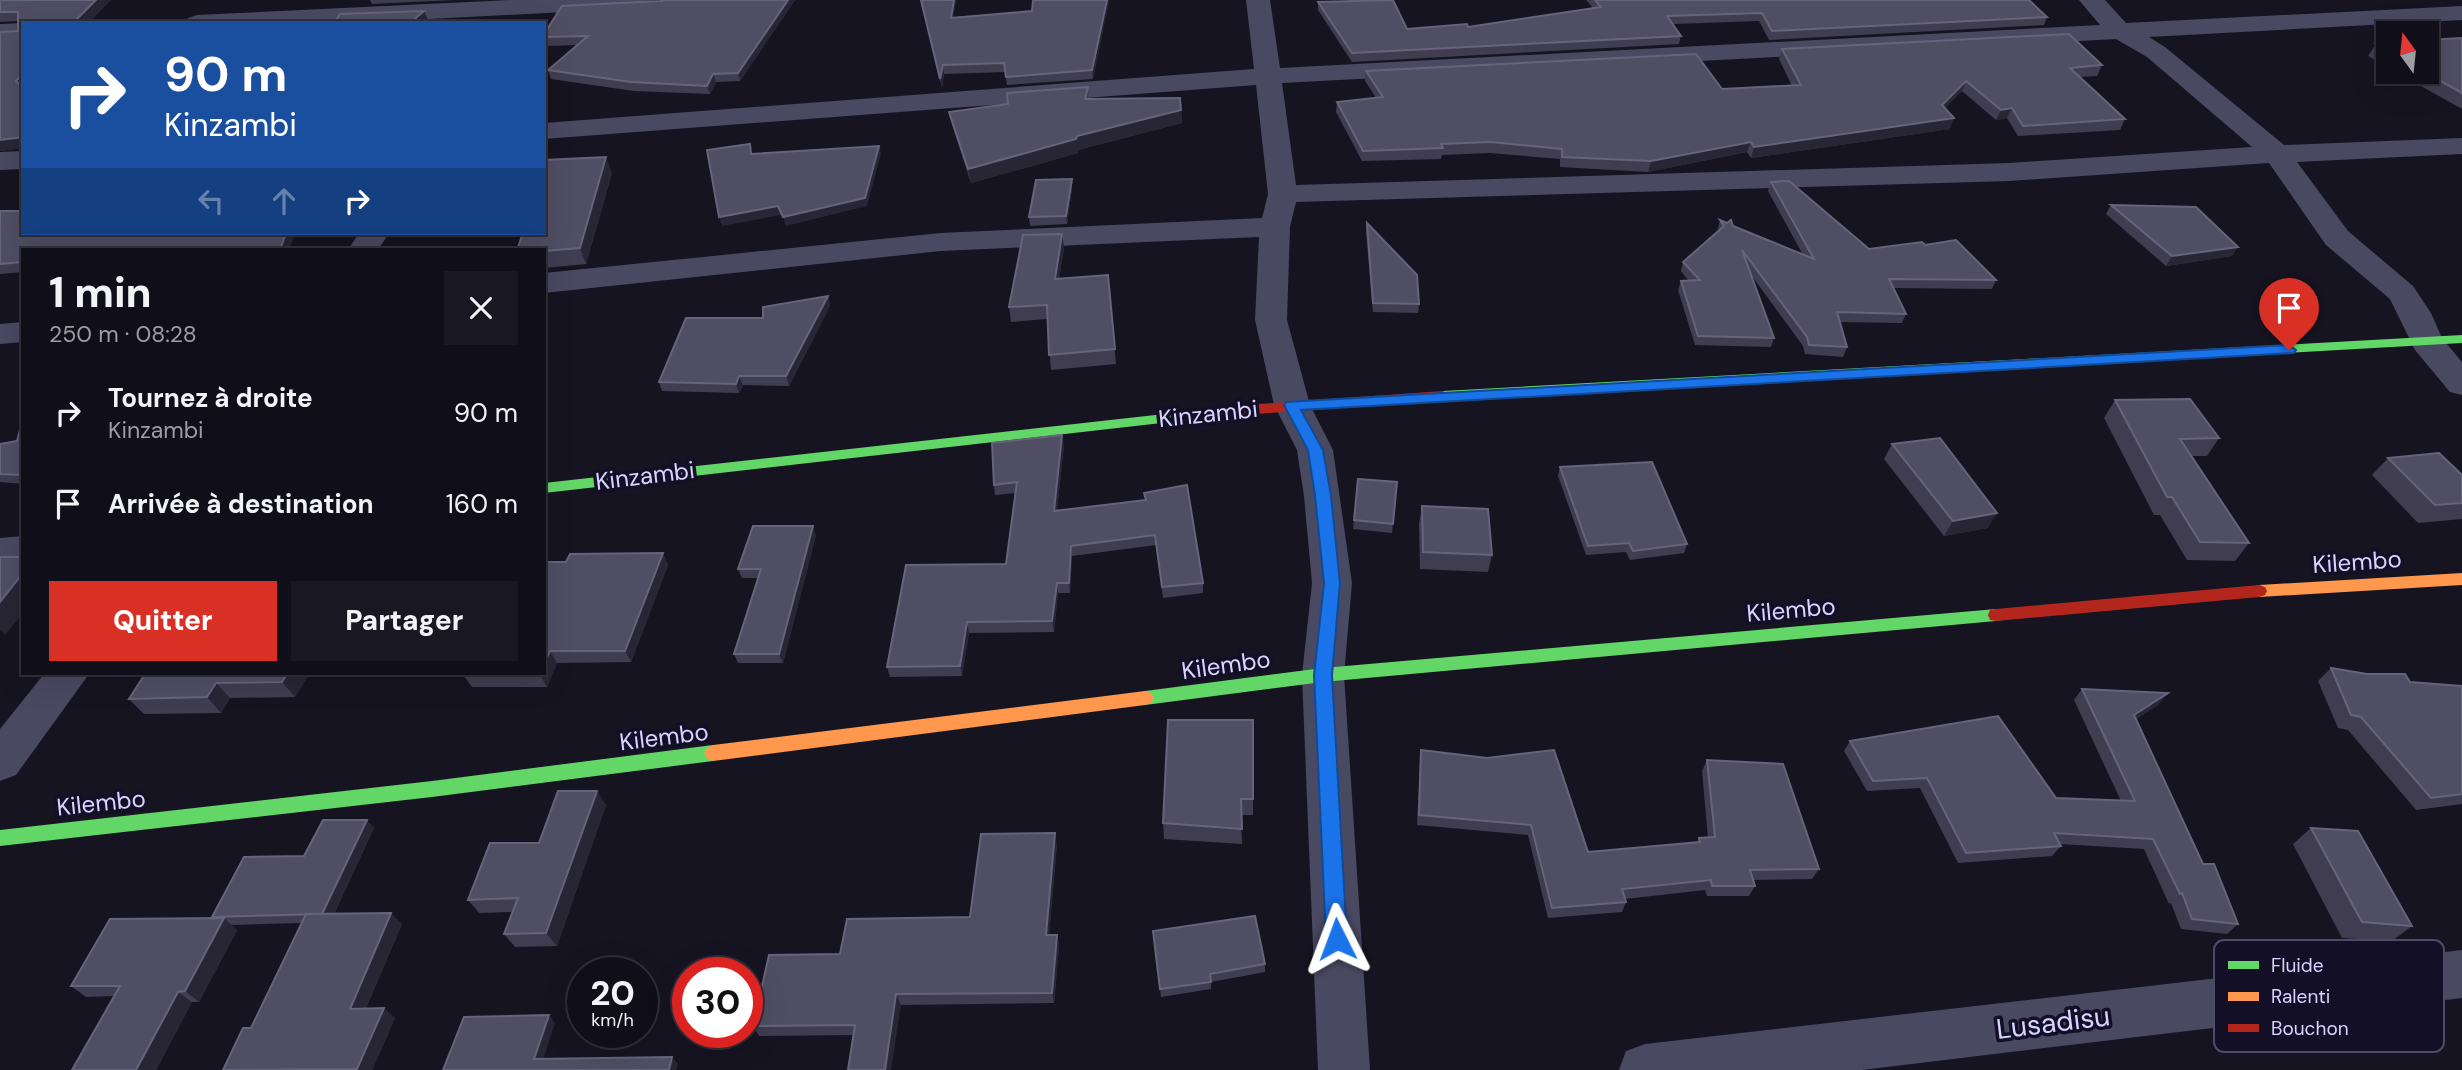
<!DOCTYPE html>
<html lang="fr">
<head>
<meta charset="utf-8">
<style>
	:root { --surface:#100f19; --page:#191822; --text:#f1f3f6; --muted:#9c9ca2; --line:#302f38; --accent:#d93025 }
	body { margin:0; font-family:"DM Sans",sans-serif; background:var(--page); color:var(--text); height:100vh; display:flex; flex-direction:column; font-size:26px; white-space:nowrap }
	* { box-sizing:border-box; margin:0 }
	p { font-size:23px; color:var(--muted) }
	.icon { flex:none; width:38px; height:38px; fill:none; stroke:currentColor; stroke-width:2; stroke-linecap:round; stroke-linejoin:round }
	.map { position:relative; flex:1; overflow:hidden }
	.sheet { position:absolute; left:21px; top:248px; width:525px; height:427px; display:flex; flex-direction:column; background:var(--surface); border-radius:0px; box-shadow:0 7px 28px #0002,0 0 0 2px var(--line) }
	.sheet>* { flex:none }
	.top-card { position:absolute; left:21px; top:21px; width:525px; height:214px; border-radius:0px; box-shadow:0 7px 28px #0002,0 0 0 2px var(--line); background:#1a4fa0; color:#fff; overflow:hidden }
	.needle { width:46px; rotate:345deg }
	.controls { position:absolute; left:2376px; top:21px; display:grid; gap:14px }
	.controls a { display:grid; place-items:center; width:63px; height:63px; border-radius:0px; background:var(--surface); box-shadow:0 7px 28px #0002,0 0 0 2px var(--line); font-size:35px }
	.speed { position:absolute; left:567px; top:957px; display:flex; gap:14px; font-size:35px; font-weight:700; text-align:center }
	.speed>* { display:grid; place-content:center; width:91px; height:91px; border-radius:50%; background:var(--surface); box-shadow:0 7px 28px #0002,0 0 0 2px var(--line); line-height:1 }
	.speed small { font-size:18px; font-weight:400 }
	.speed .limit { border:10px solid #d22; background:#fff; color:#111 }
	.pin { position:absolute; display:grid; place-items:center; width:60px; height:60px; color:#fff; margin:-72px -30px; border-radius:50% 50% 50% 0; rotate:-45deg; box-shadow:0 0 7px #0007 }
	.pin .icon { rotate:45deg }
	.me { position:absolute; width:77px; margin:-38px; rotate:357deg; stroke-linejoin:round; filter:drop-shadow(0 0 5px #0008) }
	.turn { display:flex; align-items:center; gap:24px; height:147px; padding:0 28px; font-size:32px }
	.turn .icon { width:91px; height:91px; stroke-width:2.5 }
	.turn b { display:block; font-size:49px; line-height:60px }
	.lanes { display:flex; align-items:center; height:66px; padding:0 28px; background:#0003; justify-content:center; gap:35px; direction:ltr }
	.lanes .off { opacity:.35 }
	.round { display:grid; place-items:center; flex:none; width:74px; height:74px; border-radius:0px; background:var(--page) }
	.summary { display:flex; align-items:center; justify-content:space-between; height:119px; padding:0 28px }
	h1 { font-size:42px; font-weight:800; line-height:52px }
	.action { display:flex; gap:14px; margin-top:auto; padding:14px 28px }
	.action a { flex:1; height:80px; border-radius:0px; background:var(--accent); color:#fff; font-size:28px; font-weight:800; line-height:80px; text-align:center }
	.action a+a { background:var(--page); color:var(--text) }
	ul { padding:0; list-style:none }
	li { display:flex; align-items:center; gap:21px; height:91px; padding:0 28px }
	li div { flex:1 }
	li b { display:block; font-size:26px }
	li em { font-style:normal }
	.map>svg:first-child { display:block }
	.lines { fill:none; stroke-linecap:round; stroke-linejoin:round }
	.street { fill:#4a4962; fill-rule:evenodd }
	.fast { fill:#63d668; fill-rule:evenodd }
	.slow { fill:#ff974d; fill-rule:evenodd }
	.jam { fill:#b3261e; fill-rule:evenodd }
	.wall { fill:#403d50 }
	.shaded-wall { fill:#282635 }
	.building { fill:#504e63; stroke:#66637b; stroke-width:2 }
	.route { fill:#1a73e8; stroke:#114b97; stroke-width:2 }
	.labels { text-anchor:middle; stroke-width:7; stroke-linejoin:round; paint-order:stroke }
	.street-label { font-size:24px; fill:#d9d4ff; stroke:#130f26 }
	.near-street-label { font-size:28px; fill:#d9d4ff; stroke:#130f26 }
	.key { fill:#130f26; stroke:#4e4a67; stroke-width:2 }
	.key-label { font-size:19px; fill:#d9d4ff }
</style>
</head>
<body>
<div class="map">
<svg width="2462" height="1070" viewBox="0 0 2462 1070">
	<rect width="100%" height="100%" fill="#161421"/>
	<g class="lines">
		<g class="street">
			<polygon points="512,0 674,0 671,5 662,7 353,23 185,23 188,18 197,15"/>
			<path d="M 1246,0 L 1270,0 L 1280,68 L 2100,25 L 2079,0 L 2105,0 L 2126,23 L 2462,6 L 2462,20 L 2149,37 L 2165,47 L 2284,145 L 2462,138 L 2462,154 L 2297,162 L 2348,231 L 2413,286 L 2431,313 L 2442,338 L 2462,362 L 2462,395 L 2450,392 L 2415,350 L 2390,299 L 2326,245 L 2269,163 L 2009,181 L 1296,202 L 1290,227 L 1287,320 L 1310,405 L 1333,450 L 1352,583 L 1344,675 L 1370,1070 L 1318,1070 L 1302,675 L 1312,583 L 1304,496 L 1297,450 L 1274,405 L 1255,320 L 1259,237 L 941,251 L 544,293 L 544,273 L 941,233 L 1262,218 L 1268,194 L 1256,85 L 544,139 L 544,123 L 1254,69 ZM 2116,39 L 2147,57 L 2252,147 L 2009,163 L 1296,185 L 1282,83 Z"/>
			<polygon points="23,23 23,39 0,40 0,24"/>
			<polygon points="23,151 23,169 0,170 0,152"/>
			<polygon points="359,233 389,233 378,250 348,250"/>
			<polygon points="23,322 23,342 0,344 0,324"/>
			<polygon points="23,536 23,564 0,566 0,538"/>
			<polygon points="44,674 89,674 16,775 0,781 0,729"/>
			<polygon points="2462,950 2462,998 1862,1070 1619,1070 1626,1051 1645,1044"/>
		</g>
		<g class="fast">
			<polygon points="2462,335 2462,343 1443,401 1436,396 1443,391"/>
			<polygon points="1245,405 1252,410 1250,413 544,493 544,483"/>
			<polygon points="1996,609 2002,610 2004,615 2002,620 1996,621 1323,682 1145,705 1139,703 1136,698 1139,693 1145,691 1323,668"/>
			<polygon points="713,745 719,748 722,753 719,758 713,761 432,797 0,846 0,830 432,781"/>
		</g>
		<g class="slow">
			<polygon points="2462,573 2462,585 2259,597 2253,595 2251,591 2253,587 2259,585"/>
			<polygon points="1145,691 1151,693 1154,698 1151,703 1145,705 713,761 707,758 704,753 707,748 713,745"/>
		</g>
		<g class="jam">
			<polygon points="1443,391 1450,396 1448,399 1245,415 1238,410 1245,405"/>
			<polygon points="2259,585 2265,587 2267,591 2265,595 2259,597 1996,621 1990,620 1988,615 1990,610 1996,609"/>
		</g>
	</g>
	<g class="wall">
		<polygon points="0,0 111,0 23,23 23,148 0,151 0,32 18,31 18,21 0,22"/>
		<polygon points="370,0 455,0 372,4"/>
		<polygon points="795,0 740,81 716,82 710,94 634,91 551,79 548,70 578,45 546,46 544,42 544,34 660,1"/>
		<polygon points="920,0 956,0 953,17 1032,11 1033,0 1109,0 1093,79 1007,85 1005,72 944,74 942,88"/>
		<polygon points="1586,0 2029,0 2047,17 2044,25 1769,40 1759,21 1673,24 1681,36 1679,44 1352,62 1318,10 1318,2 1407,29 1468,27 1593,8"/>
		<polygon points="2462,38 2462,109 2396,72 2427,72"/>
		<polygon points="2389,43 2389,67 2368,56 2376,44"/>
		<polygon points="1782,49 2102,65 2097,76 2079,77 2125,119 2120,130 2018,136 2007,118 1996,120 1962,91 1945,108 1950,129 1751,158 1747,152 1648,172 1560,167 1560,159 1490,153 1442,155 1441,159 1362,161 1336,112 1337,102 1376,98 1365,81 1366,71 1722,89 1792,86 1779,59"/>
		<polygon points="1088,87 1089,99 1181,110 1182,123 1078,150 1078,153 971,183 952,125 949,112 1008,104"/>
		<polygon points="612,173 586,264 544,268 544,250"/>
		<polygon points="1072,179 1072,188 1067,224 1030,226 1029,217"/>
		<polygon points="1771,182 1869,249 1925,245 1996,280 1992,289 1893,288 1906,314 1902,323 1839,322 1847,347 1843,357 1805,354 1803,346 1752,276 1774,338 1771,347 1695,345 1678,290 1681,281 1689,281 1681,271 1683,262 1719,231 1718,229 1720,220 1803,255 1768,191"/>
		<polygon points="2111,205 2232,256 2166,266 2106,214"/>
		<polygon points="0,211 23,233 295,233 289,250 23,250 23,272 0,274"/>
		<polygon points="1367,223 1419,304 1418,313 1373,312 1366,232"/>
		<polygon points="1062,234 1064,248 1059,279 1108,275 1116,364 1051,370 1047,319 1011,322 1009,307"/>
		<polygon points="828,296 830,306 789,386 743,385 739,393 662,391 659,382 763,318"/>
		<polygon points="2115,400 2219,438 2207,456 2192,456 2249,543 2235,561 2187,560 2160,515 2154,515 2104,418"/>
		<polygon points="23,419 23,484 0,482 0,444 17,441"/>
		<polygon points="1892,444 1988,528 1944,536 1884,459"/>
		<polygon points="1064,445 1057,510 1145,500 1144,493 1203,583 1203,593 1163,598 1156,545 1072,556 1070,593 1058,593 1054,632 969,633 962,676 890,677 887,667 1006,564 1016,493 995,495 994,485"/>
		<polygon points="2388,458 2462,475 2462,519 2418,523 2372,475"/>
		<polygon points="1560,467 1687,544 1684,553 1630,560 1626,552 1586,555 1558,476"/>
		<polygon points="1358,479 1397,482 1392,533 1353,529"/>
		<polygon points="1422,506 1492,555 1488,572 1420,569 1419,524"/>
		<polygon points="816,535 783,663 738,663 734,654 758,578 742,578 738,569"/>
		<polygon points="663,553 668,565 631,662 557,663 547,687 472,687 464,676 566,562"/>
		<polygon points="2331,668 2410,682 2462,686 2462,804 2416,810 2348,730 2338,728 2318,681"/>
		<polygon points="145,674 309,674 295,697 230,698 221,713 144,714 129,699"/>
		<polygon points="2082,689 2159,704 2136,719 2203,864 2238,924 2227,934 2181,929 2171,903 2169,904 2144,849 2060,844 2061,846 2052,856 1958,863 1920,788 1867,791 1844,751 1850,741 2056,798 2121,801 2074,700"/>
		<polygon points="1253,720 1253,815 1241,815 1242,844 1164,839 1163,823"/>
		<polygon points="1421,750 1588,852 1697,842 1699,838 1708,838 1702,771 1707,760 1819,869 1812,879 1753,880 1755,886 1749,896 1707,896 1705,890 1625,899 1626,902 1622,912 1548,918 1528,835 1417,825 1420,760"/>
		<polygon points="606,805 557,946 515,947 504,934 512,912 479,913 468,900 539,843"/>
		<polygon points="374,828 334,914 402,924 366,1008 395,1018 372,1070 223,1070 251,1028 302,923 231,925 237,930 199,1002 192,1002 156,1070 72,1070 114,996 86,997 71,986 214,918 212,917 304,856"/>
		<polygon points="2311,828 2412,926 2392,941 2342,938 2293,844"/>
		<polygon points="1057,844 1049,935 1057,935 1059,946 1054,1003 901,1005 854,1035 759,1036 753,1026 970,917"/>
		<polygon points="1153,931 1265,964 1265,972 1211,982 1211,989 1161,997"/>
	</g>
	<g class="shaded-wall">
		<polygon points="96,0 111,0 89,23 73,23"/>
		<polygon points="788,0 795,0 740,81 738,73"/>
		<polygon points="954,0 956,0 952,26 951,18"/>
		<polygon points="1107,0 1109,0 1109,2 1093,79 1092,70"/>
		<polygon points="424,11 429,22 428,23 410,23"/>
		<polygon points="943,65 944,74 942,88 940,79"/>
		<polygon points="23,74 23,90 16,81"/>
		<polygon points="713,74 716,82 710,94 707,86"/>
		<polygon points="1966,81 1962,91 1938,115 1942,105"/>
		<polygon points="2012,108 2007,118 1996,120 2001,110"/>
		<polygon points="1181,110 1182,123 1078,150 1078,153 971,183 968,169 1077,136"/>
		<polygon points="1954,118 1950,129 1751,158 1754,147"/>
		<polygon points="23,137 23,148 0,151 0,140"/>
		<polygon points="1751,142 1747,152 1648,172 1651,161"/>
		<polygon points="879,146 881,154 867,206 786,226 783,217"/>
		<polygon points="606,157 612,173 586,264 580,248"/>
		<polygon points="1072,179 1072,188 1067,224 1066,216"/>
		<polygon points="778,206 781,215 722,226 719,217"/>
		<polygon points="286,233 295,233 289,250 280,250"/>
		<polygon points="1062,234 1064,248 1057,293 1055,279"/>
		<polygon points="2238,247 2232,256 2166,266 2172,256"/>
		<polygon points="828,296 830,306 789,386 786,376"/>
		<polygon points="739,376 743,385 739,393 736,384"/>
		<polygon points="1062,435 1064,445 1056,521 1054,511"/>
		<polygon points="1997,513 1988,528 1944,536 1953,521"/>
		<polygon points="813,526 816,535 783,663 779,654"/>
		<polygon points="1071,546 1072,556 1070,593 1069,583"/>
		<polygon points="663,553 668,565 631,662 625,651"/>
		<polygon points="23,573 23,613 5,635 0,630 0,602"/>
		<polygon points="1057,583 1058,593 1054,632 1052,621"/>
		<polygon points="967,622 969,633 962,676 960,666"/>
		<polygon points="550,651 557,663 547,687 540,675 540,674 544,674 544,664"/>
		<polygon points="287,674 309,674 295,697 282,682"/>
		<polygon points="216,683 230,698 221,713 207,697"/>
		<polygon points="2168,693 2159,704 2125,725 2134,715"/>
		<polygon points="597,791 606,805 557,946 546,933"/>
		<polygon points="367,820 374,828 330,922 322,914"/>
		<polygon points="1055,833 1057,844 1048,946 1046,935"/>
		<polygon points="391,913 402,924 361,1019 350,1009"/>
		<polygon points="224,918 237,930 199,1002 185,991"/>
		<polygon points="1057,935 1059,946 1054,1003 1052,993"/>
		<polygon points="178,992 192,1002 156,1070 136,1070"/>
		<polygon points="896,994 901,1005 891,1070 885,1070"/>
		<polygon points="384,1008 395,1018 372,1070 359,1070 357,1069"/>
		<polygon points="549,1015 555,1023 541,1066 534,1059"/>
		<polygon points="672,1057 678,1064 676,1070 669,1070"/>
	</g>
	<g class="building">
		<polygon points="0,0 96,0 73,23 23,23 23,74 16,81 23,88 23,137 0,140 0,32 18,31 18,12 0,12"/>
		<polygon points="666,0 788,0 738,73 713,74 707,86 631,82 548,70 588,36 544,37 544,34 562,6 660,1"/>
		<polygon points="921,0 954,0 951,18 1032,11 1033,0 1107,0 1092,70 1006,77 1004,63 943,65 940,79"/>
		<polygon points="1393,0 1407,29 1467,24 1468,27 1601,7 1595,0 2029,0 2047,17 1772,31 1762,13 1667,16 1681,36 1352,53 1318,2"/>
		<polygon points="424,11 410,23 334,23 340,14"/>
		<polygon points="2069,34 2102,65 2070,68 2125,119 2023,126 2012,108 2001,110 1966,81 1942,105 1954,118 1754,147 1751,142 1651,161 1562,157 1562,149 1491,142 1441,144 1443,148 1363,151 1337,102 1383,97 1366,71 1696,54 1722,89 1801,85 1782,49"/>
		<polygon points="2462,38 2462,93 2425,72 2427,72 2427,40"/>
		<polygon points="2389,43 2389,52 2376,44"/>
		<polygon points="1088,87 1085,99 1180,98 1181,110 1077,136 1076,139 968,169 949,112 1008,104 1007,93"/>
		<polygon points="750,144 751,154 879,146 865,198 783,217 778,206 719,217 707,150"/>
		<polygon points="606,157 580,248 544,251 517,250 523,233 544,233 544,160"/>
		<polygon points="1072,179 1066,216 1029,217 1036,180"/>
		<polygon points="1789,181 1869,249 1922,242 1925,245 1956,240 1996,280 1889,279 1906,314 1837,312 1847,347 1809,345 1807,337 1742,250 1774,338 1698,336 1681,281 1700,280 1683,262 1724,226 1720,220 1727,223 1731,220 1733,226 1814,259 1771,182"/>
		<polygon points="2111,205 2196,207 2238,247 2172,256"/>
		<polygon points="0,211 23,211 23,233 286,233 280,250 23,250 23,262 0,264"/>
		<polygon points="1367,223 1417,275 1419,304 1373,303"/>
		<polygon points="1062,234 1055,279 1108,275 1115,349 1049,355 1047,305 1009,307 1023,235"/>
		<polygon points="828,296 786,376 739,376 736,384 659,382 686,318 763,318 763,307"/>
		<polygon points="2190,399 2219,438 2180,439 2249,543 2200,542 2172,497 2167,497 2115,400"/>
		<polygon points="23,419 23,475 0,474 0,444 17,441"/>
		<polygon points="1062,435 1054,511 1146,500 1144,493 1187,485 1203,583 1162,587 1155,535 1071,546 1069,583 1057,583 1052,621 967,622 960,666 887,667 906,565 1006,564 1017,482 994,485 992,443"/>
		<polygon points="1940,438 1997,513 1953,521 1892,444"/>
		<polygon points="2439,453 2462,475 2462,503 2435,505 2388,458"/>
		<polygon points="1652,462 1687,544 1633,551 1629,543 1588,546 1560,467"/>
		<polygon points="1358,479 1397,482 1393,524 1354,520"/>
		<polygon points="1422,506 1488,509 1492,555 1423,552"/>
		<polygon points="753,526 813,526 779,654 734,654 761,569 738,569"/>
		<polygon points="663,553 625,651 550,651 544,664 544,562 566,562 570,554"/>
		<polygon points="0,557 23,557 23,573 0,602"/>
		<polygon points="2331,668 2367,674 2405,674 2410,682 2462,686 2462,794 2431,798 2361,717 2351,715"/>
		<polygon points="145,674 287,674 282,682 216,683 207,697 129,699"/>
		<polygon points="465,674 540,674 540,675 464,676"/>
		<polygon points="2082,689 2168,693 2134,715 2203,864 2214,864 2238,924 2192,919 2182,893 2180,894 2153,839 2054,833 2061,846 1966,853 1927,778 1873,781 1850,741 1998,716 2056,798 2135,801"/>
		<polygon points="1168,720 1253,720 1253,799 1241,799 1242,829 1163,823"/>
		<polygon points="1421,750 1487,758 1554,750 1588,852 1700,842 1699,838 1715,837 1707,760 1783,764 1819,869 1750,870 1755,886 1712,886 1711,880 1622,889 1626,902 1552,908 1531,825 1419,815"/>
		<polygon points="558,791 597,791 546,933 504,934 518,898 468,900 490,843 539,843"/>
		<polygon points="323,820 367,820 322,914 212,917 244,857 304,856"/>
		<polygon points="2311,828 2358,831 2412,926 2362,922"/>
		<polygon points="1055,833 1046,935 1057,935 1052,993 896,994 885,1070 848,1070 855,1025 753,1026 769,955 840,954 847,919 970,917 981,834"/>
		<polygon points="391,913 350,1009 384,1008 357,1069 223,1070 243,1028 251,1028 306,914"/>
		<polygon points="1255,916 1265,964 1210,974 1211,982 1160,989 1153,931"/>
		<polygon points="224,918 185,991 178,992 136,1070 72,1070 120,986 71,986 110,919"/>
		<polygon points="549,1015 534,1059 672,1057 669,1070 443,1070 464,1017"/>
	</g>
	<polygon class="route" points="2289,345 2296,350 2294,353 1301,410 1323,450 1331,496 1340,583 1332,675 1347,939 1344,945 1337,948 1329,945 1326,939 1314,675 1324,583 1315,496 1308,450 1284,405 1286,402"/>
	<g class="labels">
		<g class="street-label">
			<text transform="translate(1208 414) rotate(-6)" y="8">Kinzambi</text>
			<text transform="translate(645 476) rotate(-7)" y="8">Kinzambi</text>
			<text transform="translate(2357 562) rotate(-4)" y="8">Kilembo</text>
			<text transform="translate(1791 610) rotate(-5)" y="8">Kilembo</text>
			<text transform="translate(1226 665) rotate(-8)" y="8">Kilembo</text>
			<text transform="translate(664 737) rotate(-7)" y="8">Kilembo</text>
			<text transform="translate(101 803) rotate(-6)" y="8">Kilembo</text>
		</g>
		<g class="near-street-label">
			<text transform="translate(2053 1022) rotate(-7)" y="10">Lusadisu</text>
		</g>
	</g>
	<rect x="2214" y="940" width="230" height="112" rx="10" class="key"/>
	<rect x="2228" y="961" width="31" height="8" fill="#63d668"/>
	<rect x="2228" y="992" width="31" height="9" fill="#ff974d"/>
	<rect x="2228" y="1024" width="31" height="8" fill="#b3261e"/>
	<g class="key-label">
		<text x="2271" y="972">Fluide</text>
		<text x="2271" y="1003">Ralenti</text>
		<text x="2271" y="1035">Bouchon</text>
	</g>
</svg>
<div class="controls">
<a><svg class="needle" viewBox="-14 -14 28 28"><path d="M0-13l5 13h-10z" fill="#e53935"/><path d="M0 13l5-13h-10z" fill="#9c9ca2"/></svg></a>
</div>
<div class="speed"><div>20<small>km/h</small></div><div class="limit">30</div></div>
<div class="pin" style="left:2289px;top:350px;background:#d93025"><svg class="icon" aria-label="arrive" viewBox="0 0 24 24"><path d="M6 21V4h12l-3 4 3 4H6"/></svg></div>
<svg class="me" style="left:1337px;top:939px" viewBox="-20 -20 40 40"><path d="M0-17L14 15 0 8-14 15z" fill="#1a73e8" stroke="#fff" stroke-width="4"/></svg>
<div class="top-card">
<div class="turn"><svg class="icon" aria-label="right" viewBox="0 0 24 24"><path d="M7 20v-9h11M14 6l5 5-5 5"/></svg><div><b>90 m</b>Kinzambi</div></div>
<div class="lanes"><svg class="icon off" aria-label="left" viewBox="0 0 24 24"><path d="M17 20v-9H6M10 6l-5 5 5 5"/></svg><svg class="icon off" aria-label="ahead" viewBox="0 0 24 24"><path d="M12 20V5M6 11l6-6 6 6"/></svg><svg class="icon" aria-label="right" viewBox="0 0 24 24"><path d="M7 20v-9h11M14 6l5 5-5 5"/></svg></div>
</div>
<section class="sheet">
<div class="summary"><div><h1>1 min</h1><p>250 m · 08:28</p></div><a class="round"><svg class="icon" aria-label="close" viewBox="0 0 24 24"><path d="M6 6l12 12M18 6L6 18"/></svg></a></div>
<ul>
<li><svg class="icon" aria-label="right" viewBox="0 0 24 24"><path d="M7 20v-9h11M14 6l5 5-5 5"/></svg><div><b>Tournez à droite</b><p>Kinzambi</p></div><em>90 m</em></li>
<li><svg class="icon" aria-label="arrive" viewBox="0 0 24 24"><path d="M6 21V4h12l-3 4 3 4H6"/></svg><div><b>Arrivée à destination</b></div><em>160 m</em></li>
</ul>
<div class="action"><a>Quitter</a><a>Partager</a></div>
</section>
</div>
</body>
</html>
